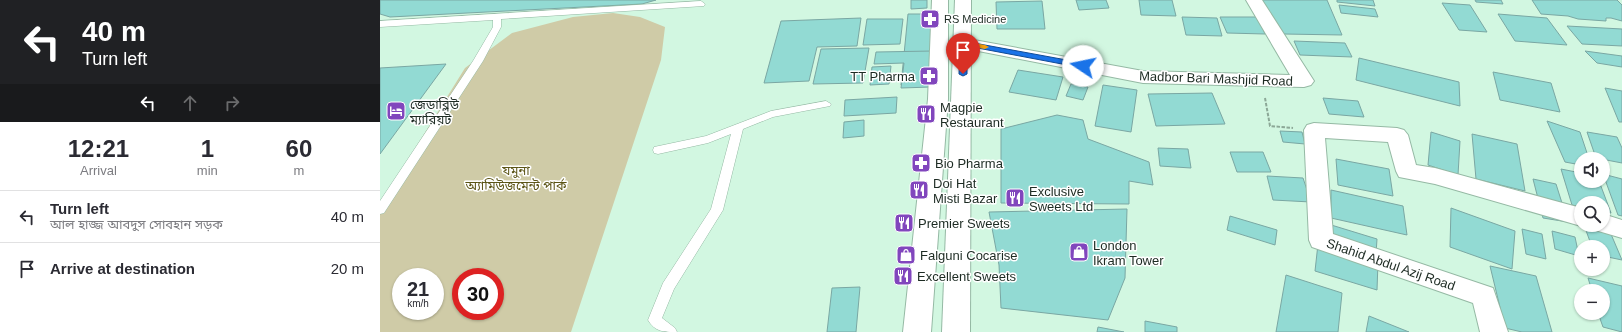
<!DOCTYPE html>
<html lang="en">
<head>
<meta charset="utf-8">
<style>
	:root { --surface:#fff; --page:#f7f7f7; --text:#2b2b33; --muted:#7c7c81; --line:#e1e1e2 }
	body { margin:0; font-family:Helvetica,"Noto Sans Bengali",sans-serif; background:var(--page); color:var(--text); height:100vh; display:flex; flex-direction:column; font-size:15px; white-space:nowrap }
	* { box-sizing:border-box; margin:0 }
	p { font-size:13px; color:var(--muted) }
	.icon { flex:none; width:22px; height:22px; fill:none; stroke:currentColor; stroke-width:2; stroke-linecap:round; stroke-linejoin:round }
	.map { position:relative; flex:1; overflow:hidden }
	.details { display:flex; flex-direction:column; background:var(--surface); width:380px }
	.details>* { flex:none }
	.banner { background:#202124; color:#fff; overflow:hidden }
	.buttons { position:absolute; left:1194px; top:152px; display:grid; gap:8px }
	.buttons a { display:grid; place-items:center; width:36px; height:36px; border-radius:50%; background:var(--surface); box-shadow:0 1px 3px #0004; font-size:20px }
	.speed { position:absolute; left:12px; top:268px; display:flex; gap:8px; font-size:20px; font-weight:700; text-align:center }
	.speed>* { display:grid; place-content:center; width:52px; height:52px; border-radius:50%; background:var(--surface); box-shadow:0 1px 3px #0004; line-height:1 }
	.speed small { font-size:10px; font-weight:400 }
	.speed .limit { border:6px solid #d22; background:#fff; color:#111 }
	.pin { position:absolute; display:grid; place-items:center; width:34px; height:34px; color:#fff; margin:-41px -17px; border-radius:50% 50% 50% 0; rotate:-45deg; box-shadow:0 0 4px #0007 }
	.pin .icon { rotate:45deg }
	.me { position:absolute; width:44px; margin:-22px; rotate:281deg; stroke-linejoin:round; filter:drop-shadow(0 0 3px #0008) }
	.turn { display:flex; align-items:center; gap:14px; height:84px; padding:0 16px; font-size:18px }
	.turn .icon { width:52px; height:52px; stroke-width:2.5 }
	.turn b { display:block; font-size:28px; line-height:34px }
	.lanes { display:flex; align-items:center; height:38px; padding:0 16px; background:#0003; justify-content:center; gap:20px; direction:ltr }
	.lanes .off { opacity:.35 }
	.eta { display:flex; justify-content:space-evenly; align-items:center; height:68px; text-align:center }
	.eta b { font-size:24px; font-weight:600; line-height:28px }
	ul { padding:0; list-style:none }
	li { display:flex; align-items:center; gap:12px; height:52px; padding:0 16px; border-top:1px solid var(--line) }
	li div { flex:1 }
	li b { display:block; font-size:15px }
	li em { font-style:normal }
	main { display:flex; flex:1; min-height:0 }
	.map>svg:first-child { display:block }
	.green { fill:#cfcba7; fill-rule:evenodd }
	.building { fill:#92dad3; stroke:#7aa7a3 }
	.lines { fill:none; stroke-linecap:round; stroke-linejoin:round }
	.service-casing { stroke:#95b9a4; stroke-width:1 }
	.minor-casing { stroke:#95b9a4; stroke-width:2 }
	.tertiary-casing { stroke:#95b9a4; stroke-width:2 }
	.path { stroke:#8ca897; stroke-width:2; stroke-dasharray:3.5 1.5; stroke-linecap:butt }
	.service { fill:#fff; fill-rule:evenodd }
	.minor { fill:#fff; fill-rule:evenodd }
	.tertiary { fill:#fff; fill-rule:evenodd }
	.route { fill:#1a73e8; stroke:#114b97 }
	.slow { fill:#f59e0b }
	.labels { text-anchor:middle; stroke-width:3; stroke-linejoin:round; paint-order:stroke }
	.far-poi-label { font-size:11px; fill:#1d2b23; stroke:#fff; text-anchor:start }
	.poi-label { font-size:13px; fill:#1d2b23; stroke:#fff; text-anchor:start }
	.street-label { font-size:13px; fill:#1d2b23; stroke:#fff }
	.park-label { font-size:13px; fill:#5b5415; stroke:#fff }
</style>
</head>
<body>
<main>
<section class="details">
<div class="banner">
<div class="turn"><svg class="icon" aria-label="left" viewBox="0 0 24 24"><path d="M17 20v-9H6M10 6l-5 5 5 5"/></svg><div><b>40 m</b>Turn left</div></div>
<div class="lanes"><svg class="icon" aria-label="left" viewBox="0 0 24 24"><path d="M17 20v-9H6M10 6l-5 5 5 5"/></svg><svg class="icon off" aria-label="ahead" viewBox="0 0 24 24"><path d="M12 20V5M6 11l6-6 6 6"/></svg><svg class="icon off" aria-label="right" viewBox="0 0 24 24"><path d="M7 20v-9h11M14 6l5 5-5 5"/></svg></div>
</div>
<div class="eta">
<div><b>12:21</b><p>Arrival</p></div>
<div><b>1</b><p>min</p></div>
<div><b>60</b><p>m</p></div>
</div>
<ul>
<li><svg class="icon" aria-label="left" viewBox="0 0 24 24"><path d="M17 20v-9H6M10 6l-5 5 5 5"/></svg><div><b>Turn left</b><p>আল হাজ্জ আবদুস সোবহান সড়ক</p></div><em>40 m</em></li>
<li><svg class="icon" aria-label="arrive" viewBox="0 0 24 24"><path d="M6 21V4h12l-3 4 3 4H6"/></svg><div><b>Arrive at destination</b></div><em>20 m</em></li>
</ul>
</section>
<div class="map">
<svg width="1242" height="332" viewBox="0 0 1242 332">
	<rect width="100%" height="100%" fill="#d2f7e1"/>
	<path class="green" d="M 233,13 L 260,17 L 285,27 L 281,60 L 191,332 L 0,332 L 0,205 L 85,68 L 132,33 L 193,17 ZM 21,277 L 55,277 L 55,311 L 21,311 ZM 81,277 L 115,277 L 115,311 L 81,311 Z"/>
	<g class="building">
		<polygon points="0,0 276,0 262,4 10,17 0,14"/>
		<polygon points="531,0 547,0 547,8 531,9"/>
		<polygon points="696,0 726,0 729,8 699,10"/>
		<polygon points="759,0 792,0 796,16 761,15"/>
		<polygon points="880,0 947,0 962,35 904,34"/>
		<polygon points="957,0 993,0 995,6 957,2"/>
		<polygon points="1095,0 1121,0 1123,4 1096,2"/>
		<polygon points="1152,0 1237,0 1242,5 1242,21 1231,18 1226,18 1226,21 1198,19 1188,16 1161,14"/>
		<polygon points="662,1 665,29 617,29 616,2"/>
		<polygon points="1062,3 1090,5 1107,32 1079,30"/>
		<polygon points="959,5 995,9 998,17 961,13"/>
		<polygon points="528,14 554,14 550,85 521,85"/>
		<polygon points="1118,14 1167,18 1187,45 1135,41"/>
		<polygon points="802,17 837,18 842,36 806,35"/>
		<polygon points="840,17 878,17 885,34 847,33"/>
		<polygon points="481,18 477,46 437,47 429,81 384,83 401,21"/>
		<polygon points="487,19 523,19 520,44 483,45"/>
		<polygon points="1187,26 1242,29 1242,46 1202,44"/>
		<polygon points="914,41 965,43 972,57 920,55"/>
		<polygon points="489,48 483,83 433,84 441,49"/>
		<polygon points="553,51 551,87 521,88 524,63 494,64 496,52"/>
		<polygon points="1205,51 1242,56 1242,67 1217,63"/>
		<polygon points="979,58 1079,82 1080,106 976,80"/>
		<polygon points="66,64 0,154 0,68"/>
		<polygon points="511,66 509,84 490,85 492,67"/>
		<polygon points="638,70 683,77 676,100 629,92"/>
		<polygon points="1113,72 1171,83 1180,112 1120,100"/>
		<polygon points="691,84 708,87 703,100 686,96"/>
		<polygon points="723,85 757,90 751,132 715,126"/>
		<polygon points="1225,88 1242,91 1242,122 1239,122"/>
		<polygon points="832,93 845,124 776,126 768,94"/>
		<polygon points="517,97 516,113 464,116 465,100"/>
		<polygon points="943,98 978,101 984,117 949,114"/>
		<polygon points="677,115 703,120 708,139 769,162 773,185 749,181 749,204 621,203 621,129"/>
		<polygon points="484,120 484,136 463,138 464,122"/>
		<polygon points="1167,121 1200,132 1209,159 1201,159 1201,165 1185,162"/>
		<polygon points="900,131 922,132 925,144 903,142"/>
		<polygon points="1051,132 1080,141 1078,175 1048,165"/>
		<polygon points="1207,132 1237,137 1242,148 1242,163 1216,158"/>
		<polygon points="1092,134 1137,144 1145,191 1096,179"/>
		<polygon points="778,148 808,149 811,168 780,166"/>
		<polygon points="850,152 883,152 891,172 857,172"/>
		<polygon points="956,159 1009,169 1013,196 958,185"/>
		<polygon points="1181,169 1201,173 1201,181 1219,181 1231,213 1223,212 1223,203 1201,203 1201,207 1192,205"/>
		<polygon points="1223,174 1242,179 1242,216 1238,215"/>
		<polygon points="887,176 923,178 931,202 893,200"/>
		<polygon points="1153,179 1176,184 1188,222 1163,218"/>
		<polygon points="951,190 1023,206 1027,235 951,218"/>
		<polygon points="1071,208 1135,231 1132,269 1070,247"/>
		<polygon points="747,209 745,278 728,320 621,308 619,265 609,212"/>
		<polygon points="850,216 897,230 895,245 847,230"/>
		<polygon points="1223,220 1225,220 1242,260 1223,256 1223,247 1212,247 1204,225 1223,225"/>
		<polygon points="948,224 997,239 996,254 946,239"/>
		<polygon points="1142,229 1162,234 1166,259 1146,254"/>
		<polygon points="1172,231 1195,237 1199,256 1175,249"/>
		<polygon points="938,244 998,262 997,290 935,271"/>
		<polygon points="1110,266 1156,276 1172,332 1142,332 1125,328"/>
		<polygon points="906,275 962,293 958,332 896,332"/>
		<polygon points="1208,278 1242,286 1242,332 1223,327 1218,313 1223,313 1223,291 1212,291"/>
		<polygon points="480,287 476,332 447,332 452,288"/>
		<polygon points="989,316 1029,332 986,332"/>
		<polygon points="765,321 797,327 797,332 765,332"/>
		<polygon points="718,327 744,332 717,332"/>
	</g>
	<g class="lines">
		<g class="service-casing">
			<g id="service">
				<polygon points="321,1 325,4 324,6 121,19 121,27 103,61 4,213 0,214 0,201 93,61 113,27 113,20 0,27 0,21"/>
				<path d="M 446,101 L 451,104 L 450,106 L 393,117 L 363,129 L 343,210 L 294,289 L 282,318 L 295,328 L 297,332 C 284,332 275,332 268,320 L 283,283 L 331,209 L 351,134 L 328,143 L 278,154 L 274,153 L 273,150 L 274,147 L 326,136 L 391,111 Z"/>
			</g>
		</g>
		<g class="minor-casing">
			<g id="minor">
				<polygon points="866,0 882,0 934,81 931,85 924,87 763,83 583,48 577,47 574,43 577,39 583,38 763,71 910,75"/>
				<polygon points="934,123 1017,128 1024,130 1028,135 1036,165 1055,168 1201,208 1201,225 1204,225 1201,226 1055,184 1019,177 1016,171 1008,142 945,138 953,234 1113,288 1128,332 1100,332 1093,303 932,247 929,240 924,130 927,125"/>
				<polygon points="1223,214 1242,220 1242,238 1215,230 1212,225 1223,225"/>
			</g>
		</g>
		<g class="tertiary-casing">
			<g id="tertiary">
				<polygon points="552,0 568,0 568,99 551,332 523,332 548,99"/>
				<polygon points="575,0 591,0 590,332 562,332"/>
			</g>
		</g>
		<polyline class="path" points="885,98 890,126 913,128"/>
		<use href="#service" class="service"/>
		<use href="#minor" class="minor"/>
		<use href="#tertiary" class="tertiary"/>
	</g>
	<polygon class="route" points="583,41 703,63 707,66 703,68 587,46 587,74 583,76 579,74 580,43"/>
	<polygon class="slow" points="583,41 605,45 609,47 605,49 587,46 587,51 583,54 579,51 580,43"/>
	<defs>
		<g id="pharmacy-square" transform="scale(1)"><rect x="-9" y="-9" width="18" height="18" rx="4" fill="#8146bd" stroke="#fff"/><path d="M-2-6h4v4h4v4h-4v4h-4v-4h-4v-4h4Z" fill="#fff"/></g>
		<g id="hotel-square" transform="scale(1)"><rect x="-9" y="-9" width="18" height="18" rx="4" fill="#8146bd" stroke="#fff"/><path d="M-6-4.5h1.5V1H6V5H4.5V3h-9V5H-6ZM-4 0a1.8 1.8 0 1 1 3.6 0ZM.5 0V-2.5h3Q6-2.5 6 0Z" fill="#fff"/></g>
		<g id="restaurant-square" transform="scale(1)"><rect x="-9" y="-9" width="18" height="18" rx="4" fill="#8146bd" stroke="#fff"/><path d="M-5-6h1v4h1v-4h1v4h1v-4h1v5L-1.5 .5V6h-2V.5L-5-1ZM5-6V6H3V1.5H1.5Q1.5-4 5-6Z" fill="#fff"/></g>
		<g id="shop-square" transform="scale(1)"><rect x="-9" y="-9" width="18" height="18" rx="4" fill="#8146bd" stroke="#fff"/><path d="M-5-2.5h2.3a2.7 3.5 0 0 1 5.4 0H5L5.5 6h-11ZM-1.5-2.5h3a1.5 2.3 0 0 0-3 0Z" fill="#fff"/></g>
	</defs>
	<g fill-rule="evenodd">
		<use href="#pharmacy-square" x="550" y="19"/>
		<use href="#pharmacy-square" x="549" y="76"/>
		<use href="#hotel-square" x="16" y="111"/>
		<use href="#restaurant-square" x="546" y="114"/>
		<use href="#pharmacy-square" x="541" y="163"/>
		<use href="#restaurant-square" x="539" y="190"/>
		<use href="#restaurant-square" x="635" y="198"/>
		<use href="#restaurant-square" x="524" y="223"/>
		<use href="#shop-square" x="699" y="252"/>
		<use href="#shop-square" x="526" y="255"/>
		<use href="#restaurant-square" x="523" y="276"/>
	</g>
	<g class="labels">
		<g class="far-poi-label">
			<text x="564" y="23">RS Medicine</text>
		</g>
		<g class="poi-label">
			<text x="535" y="81" text-anchor="end">TT Pharma</text>
			<text x="30" y="109">জেডাব্লিউ<tspan x="30" dy="15">ম্যারিয়ট</tspan></text>
			<text x="560" y="112">Magpie<tspan x="560" dy="15">Restaurant</tspan></text>
			<text x="555" y="168">Bio Pharma</text>
			<text x="553" y="188">Doi Hat<tspan x="553" dy="15">Misti Bazar</tspan></text>
			<text x="649" y="196">Exclusive<tspan x="649" dy="15">Sweets Ltd</tspan></text>
			<text x="538" y="228">Premier Sweets</text>
			<text x="713" y="250">London<tspan x="713" dy="15">Ikram Tower</tspan></text>
			<text x="540" y="260">Falguni Cocarise</text>
			<text x="537" y="281">Excellent Sweets</text>
		</g>
		<g class="street-label">
			<text transform="translate(836 78) rotate(2)" y="5">Madbor Bari Mashjid Road</text>
			<text transform="translate(1011 264) rotate(19)" y="5">Shahid Abdul Azij Road</text>
		</g>
		<g class="park-label">
			<text x="136" y="175">যমুনা<tspan x="136" dy="15">অ্যামিউজমেন্ট পার্ক</tspan></text>
		</g>
	</g>
</svg>
<div class="buttons">
<a><svg class="icon" aria-label="sound" viewBox="0 0 24 24"><path d="M4 9h4l5-4v14l-5-4H4zM17 9q2 3 0 6"/></svg></a>
<a><svg class="icon" aria-label="search" viewBox="0 0 24 24"><circle cx="10" cy="10" r="6"/><path d="M15 15l6 6"/></svg></a>
<a>+</a>
<a>−</a>
</div>
<div class="speed"><div>21<small>km/h</small></div><div class="limit">30</div></div>
<div class="pin" style="left:583px;top:74px;background:#d93025"><svg class="icon" aria-label="arrive" viewBox="0 0 24 24"><path d="M6 21V4h12l-3 4 3 4H6"/></svg></div>
<svg class="me" style="left:703px;top:66px" viewBox="-20 -20 40 40"><circle r="19" fill="#fff"/><path d="M0-13L10 11 0 6-10 11z" fill="#1a73e8"/></svg>
</div>
</main>
</body>
</html>
